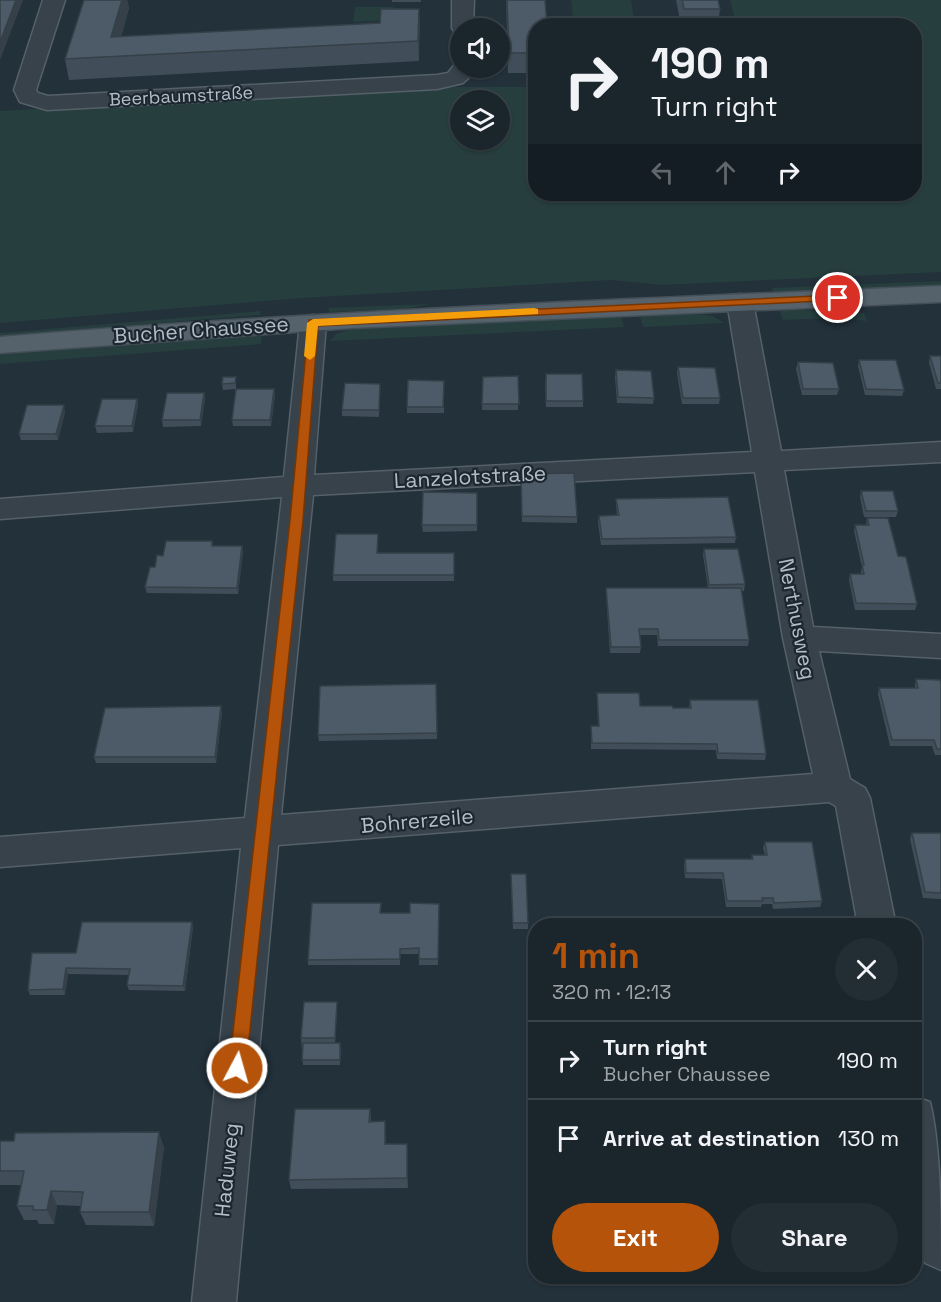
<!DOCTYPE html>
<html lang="en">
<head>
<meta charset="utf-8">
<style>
	:root { --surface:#1a252c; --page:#232d34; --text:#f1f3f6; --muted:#9fa5a9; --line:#384248; --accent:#b45309 }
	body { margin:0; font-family:"Space Grotesk",sans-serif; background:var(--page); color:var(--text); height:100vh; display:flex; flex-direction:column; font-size:22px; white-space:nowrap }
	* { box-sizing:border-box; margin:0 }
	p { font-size:20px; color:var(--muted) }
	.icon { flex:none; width:33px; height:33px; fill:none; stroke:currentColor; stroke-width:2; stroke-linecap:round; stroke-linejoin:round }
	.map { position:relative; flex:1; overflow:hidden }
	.drawer { position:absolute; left:528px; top:918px; width:394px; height:366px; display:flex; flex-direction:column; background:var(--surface); border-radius:24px; box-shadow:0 2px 4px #0004,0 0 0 2px var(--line) }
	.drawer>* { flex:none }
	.banner { position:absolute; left:528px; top:18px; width:394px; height:183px; border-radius:24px; box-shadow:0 2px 4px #0004,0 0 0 2px var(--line); background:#1a252c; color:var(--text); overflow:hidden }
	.buttons { position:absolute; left:450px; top:18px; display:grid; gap:12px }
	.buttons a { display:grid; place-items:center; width:60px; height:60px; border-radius:50%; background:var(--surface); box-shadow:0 2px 4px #0004,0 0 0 2px var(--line); font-size:30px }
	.pin { position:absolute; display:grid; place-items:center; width:51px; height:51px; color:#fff; margin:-26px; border:3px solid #fff; border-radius:50%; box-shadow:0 2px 6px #0007 }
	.me { position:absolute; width:66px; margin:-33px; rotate:6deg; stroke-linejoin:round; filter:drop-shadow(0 0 4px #0008) }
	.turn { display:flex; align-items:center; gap:21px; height:126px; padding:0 24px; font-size:27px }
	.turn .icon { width:78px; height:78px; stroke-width:2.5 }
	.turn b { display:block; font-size:42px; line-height:51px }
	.lanes { display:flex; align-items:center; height:57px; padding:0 24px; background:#0003; justify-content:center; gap:30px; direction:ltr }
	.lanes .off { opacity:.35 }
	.round { display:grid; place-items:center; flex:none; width:63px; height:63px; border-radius:32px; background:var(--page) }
	.overview { display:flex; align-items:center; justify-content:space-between; height:102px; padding:0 24px }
	h1 { font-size:36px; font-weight:800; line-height:45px; color:var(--accent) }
	.action { display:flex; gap:12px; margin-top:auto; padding:12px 24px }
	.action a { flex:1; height:69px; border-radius:36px; background:var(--accent); color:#fff; font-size:24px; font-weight:800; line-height:69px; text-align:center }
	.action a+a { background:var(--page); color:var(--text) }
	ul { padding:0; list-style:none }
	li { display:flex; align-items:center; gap:18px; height:78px; padding:0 24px; border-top:2px solid var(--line) }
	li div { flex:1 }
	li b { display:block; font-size:22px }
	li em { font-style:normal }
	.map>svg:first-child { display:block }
	.green { fill:#263e3d; fill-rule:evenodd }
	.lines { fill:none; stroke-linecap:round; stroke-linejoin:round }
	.minor-casing { stroke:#556069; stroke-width:3 }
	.major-casing { stroke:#434e57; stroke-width:3 }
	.minor { fill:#37424b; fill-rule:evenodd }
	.major { fill:#55626c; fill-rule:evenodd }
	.wall { fill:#414e59 }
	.shaded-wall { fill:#354048 }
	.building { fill:#4c5b67; stroke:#354048; stroke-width:1.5 }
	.route { fill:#b45309; stroke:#753606; stroke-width:1.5 }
	.slow { fill:#f59e0b }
	.labels { text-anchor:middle; stroke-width:4.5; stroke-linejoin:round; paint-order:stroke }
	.far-street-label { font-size:18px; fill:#b2bdc7; stroke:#1c2730 }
	.street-label { font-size:21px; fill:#b2bdc7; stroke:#1c2730 }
</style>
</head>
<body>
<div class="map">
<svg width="941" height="1302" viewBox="0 0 941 1302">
	<rect width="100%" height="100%" fill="#23313b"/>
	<g class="green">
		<polygon points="571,0 631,0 634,20 573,20"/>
		<path d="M 730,0 L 941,0 L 941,272 L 661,285 L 611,280 L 302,298 L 0,323 L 0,111 L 438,87 L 535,87 L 536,194 L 915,194 L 915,26 L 736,25 ZM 460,100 L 500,100 L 500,140 L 460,140 Z"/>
		<polygon points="355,7 394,7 395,20 353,22"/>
		<polygon points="941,281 941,285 773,292 772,288"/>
		<polygon points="430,304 405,309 329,312 329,308"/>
		<polygon points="779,309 864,313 867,321 832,318 783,320"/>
		<polygon points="261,311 260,315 0,336 0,333"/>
		<polygon points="690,313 713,316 724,323 643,327 640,316"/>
		<polygon points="621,316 624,327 330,341 336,334 350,329"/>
		<polygon points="262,332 261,344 0,364 0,353"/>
	</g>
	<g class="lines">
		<g class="minor-casing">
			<g id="minor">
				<polygon points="43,0 65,0 36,90 38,93 48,96 437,75 448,73 456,63 460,62 460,68 475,68 475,72 463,83 437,89 47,110 20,102 14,90"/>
				<polygon points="452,0 474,0 473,28 460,28 460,34 455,33 452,28"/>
				<path d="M 740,294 L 749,296 L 753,302 L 781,451 L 941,442 L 941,462 L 784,470 L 813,627 L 941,634 L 941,658 L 819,651 L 850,779 L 865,788 L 870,798 L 896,926 L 858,926 L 836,806 L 829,802 L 278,845 L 236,1302 L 192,1302 L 241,848 L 0,867 L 0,837 L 245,818 L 282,497 L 0,519 L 0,499 L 284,477 L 300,323 L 303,317 L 313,315 L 323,317 L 326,323 L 314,475 L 752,452 L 727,302 L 731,296 ZM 755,472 L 783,638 L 813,774 L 281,815 L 313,495 Z"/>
				<path d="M 915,1097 L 930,1102 C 941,1146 941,1221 941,1270 L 925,1263 C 907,1220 915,1145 915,1097 Z"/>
			</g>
		</g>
		<g class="major-casing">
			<path id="major" d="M 941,286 L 941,302 L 352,328 L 0,353 L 0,337 C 313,311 627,299 941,286 Z"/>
		</g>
		<use href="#minor" class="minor"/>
		<use href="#major" class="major"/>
	</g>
	<g class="wall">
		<polygon points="84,0 127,0 129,8 121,37 380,23 419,9 419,61 69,80 65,59"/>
		<rect x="392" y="0" width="29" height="2"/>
		<polygon points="506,0 545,0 536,26 536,73 508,73"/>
		<polygon points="676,0 718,0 720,9 718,26 681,26"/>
		<polygon points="930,356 941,356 941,389 936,389 929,362"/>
		<polygon points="859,360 904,390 902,396 865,395 858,366"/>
		<polygon points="798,362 839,389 837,395 802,395 796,369"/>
		<polygon points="678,367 720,398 719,404 682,404 677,373"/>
		<polygon points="616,370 654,398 653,404 617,403 615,377"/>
		<polygon points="518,376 518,410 482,410 483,377"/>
		<polygon points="236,377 236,389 223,390 222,384"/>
		<polygon points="545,380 583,401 583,407 546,407"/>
		<polygon points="444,381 444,413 407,413 407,407"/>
		<polygon points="380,384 379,417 342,416 342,410"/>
		<polygon points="274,389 275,395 271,426 233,426 232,420"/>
		<polygon points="204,393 205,399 201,426 163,427 162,420"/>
		<polygon points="137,399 138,405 133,432 97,433 95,426"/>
		<polygon points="65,412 58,440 21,440 19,434"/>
		<polygon points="521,480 577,517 577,523 522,522"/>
		<polygon points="861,491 898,511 896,517 864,517 860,497"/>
		<polygon points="477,493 477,531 423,532 422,525"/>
		<polygon points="616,499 736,537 735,543 601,545 598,522 599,516 617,515 616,505"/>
		<polygon points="867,518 898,556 917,604 915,610 855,610 849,580 850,574 861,574 861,571 862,567 854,531 855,525 866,525"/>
		<polygon points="378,540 378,553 454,553 454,581 333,581 333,575"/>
		<polygon points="212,541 213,546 242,546 243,552 238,594 147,593 145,587 155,567 163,556"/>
		<polygon points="704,549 745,584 744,591 741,591 749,640 748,646 658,646 657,635 640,635 641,647 640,653 610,653 606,594 606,588 708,588 703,555"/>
		<polygon points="916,679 941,684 941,755 935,755 932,746 890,746 878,694 879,688 915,688 915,685"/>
		<polygon points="436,684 437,739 319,741 318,735"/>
		<polygon points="597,693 640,706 673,708 689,708 690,700 766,754 765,760 717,759 716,750 591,749 591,726 598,726"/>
		<polygon points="222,712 216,763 96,763 94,757"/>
		<polygon points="912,833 941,833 941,899 923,898 910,839"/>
		<polygon points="765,842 822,901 820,907 773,909 772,904 762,904 761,907 726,907 722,879 685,878 684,865 685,859 751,859 752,855 765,855 763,848"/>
		<polygon points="511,880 528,923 528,929 513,929"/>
		<polygon points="381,903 381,913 410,913 439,904 438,965 419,965 419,954 400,954 400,965 308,965 308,960"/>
		<polygon points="193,927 185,991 129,990 127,985 129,975 68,974 65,995 30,995 28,990 76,953"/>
		<polygon points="337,1002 337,1008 335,1043 341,1049 340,1065 303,1065 301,1038"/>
		<polygon points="370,1109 371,1121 385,1121 386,1144 407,1144 408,1188 291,1189 289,1180"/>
		<polygon points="0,1141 164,1147 154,1226 86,1225 80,1212 81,1206 57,1205 54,1224 39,1224 37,1220 24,1220 17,1206 22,1185 0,1185"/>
	</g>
	<g class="shaded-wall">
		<polygon points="16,0 23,0 0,60 0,42"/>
		<polygon points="122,0 127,0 129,8 115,57 111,37"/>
		<polygon points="419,9 420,29 419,61 418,41"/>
		<polygon points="274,389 275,395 271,426 270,420"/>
		<polygon points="204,393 205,399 201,426 200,420"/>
		<polygon points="137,399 138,405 133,432 132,426"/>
		<polygon points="64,405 65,412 58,440 56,434"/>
		<polygon points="242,546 243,552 238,594 237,588"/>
		<polygon points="221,706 222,712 216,763 215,757"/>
		<polygon points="192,922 193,927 185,991 183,986"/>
		<polygon points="66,968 68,974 65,995 63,989"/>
		<polygon points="159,1132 164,1147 154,1226 149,1212"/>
		<polygon points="407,1144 408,1154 408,1188 407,1178"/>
		<polygon points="51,1191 57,1205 54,1224 47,1210"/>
	</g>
	<g class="building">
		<polygon points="0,0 16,0 0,42"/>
		<polygon points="84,0 122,0 111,37 380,23 381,9 419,9 418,41 65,59"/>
		<polygon points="507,0 545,0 547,26 536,26 536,53 509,53"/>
		<polygon points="682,0 718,0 720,9 684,9"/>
		<polygon points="930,356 941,356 941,383 938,383"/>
		<polygon points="859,360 896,360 904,390 866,389"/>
		<polygon points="798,362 833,363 839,389 803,389"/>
		<polygon points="678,367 715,368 720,398 683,398"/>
		<polygon points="616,370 651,371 654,398 618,397"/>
		<polygon points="546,374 582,374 583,401 546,401"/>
		<polygon points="518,376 519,404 482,404 483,377"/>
		<polygon points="223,377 236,377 235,383 222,384"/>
		<polygon points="408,380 444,381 443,407 407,407"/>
		<polygon points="345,383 380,384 379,410 342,410"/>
		<polygon points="236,389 274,389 270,420 232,420"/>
		<polygon points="167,393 204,393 200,420 162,420"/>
		<polygon points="102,399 137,399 132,426 95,426"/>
		<polygon points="27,405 64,405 56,434 19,434"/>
		<polygon points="574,473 577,517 522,516 521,474"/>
		<polygon points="861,491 893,491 898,511 866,511"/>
		<polygon points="423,492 477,493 477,525 422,525"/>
		<polygon points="728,497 736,537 602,539 599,516 619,515 616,499"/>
		<polygon points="867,518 888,518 898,556 906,557 917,604 856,603 850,574 864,574 862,565 864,565 855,525 869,525"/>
		<polygon points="336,534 378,534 377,553 454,553 454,575 333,575"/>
		<polygon points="166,541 212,541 212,546 242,546 237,588 145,587 150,567 155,567 157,555 163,556"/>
		<polygon points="704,549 738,549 745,584 709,585"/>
		<polygon points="606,588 741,588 749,640 659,640 658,629 639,629 641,647 611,647"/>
		<polygon points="916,679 940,680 941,684 941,749 937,749 934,740 892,740 879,688 918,688"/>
		<polygon points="436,684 437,733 318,735 320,686"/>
		<polygon points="597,693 639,693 640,706 672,706 673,708 691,708 690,700 758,700 766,754 718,753 717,744 592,743 591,726 599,726"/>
		<polygon points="221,706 215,757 94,757 105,708"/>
		<polygon points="912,833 941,833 941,893 925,892"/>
		<polygon points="765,842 812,842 822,901 774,903 773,898 762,898 763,901 727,901 723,873 686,873 685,859 753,859 752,855 767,855"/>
		<polygon points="511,874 526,874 528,923 513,923"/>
		<polygon points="312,903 381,903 380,913 410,913 410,903 439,904 438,959 419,959 419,948 400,949 400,959 308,960"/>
		<polygon points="82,922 192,922 183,986 127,985 130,969 66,968 63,989 28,990 32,953 76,953"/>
		<polygon points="304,1002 337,1002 335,1038 301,1038"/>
		<polygon points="303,1043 340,1043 340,1060 302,1060"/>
		<polygon points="295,1109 370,1109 369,1122 385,1121 385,1144 407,1144 407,1178 289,1180"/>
		<polygon points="159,1132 149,1212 80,1212 83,1192 51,1191 47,1210 33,1210 33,1206 17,1206 24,1171 0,1171 0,1141 14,1141 15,1133"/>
	</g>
	<polygon class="route" points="838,295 842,296 842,300 318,326 303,520 246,1068 243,1073 237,1076 231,1073 229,1068 290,520 309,320"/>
	<polygon class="slow" points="534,308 538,309 538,314 318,326 315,356 310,360 304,356 307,323 313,319"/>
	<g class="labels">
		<g class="far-street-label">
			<text transform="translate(181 96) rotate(-3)" y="6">Beerbaumstraße</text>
		</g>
		<g class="street-label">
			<text transform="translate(201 330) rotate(-4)" y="7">Bucher Chaussee</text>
			<text transform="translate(470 477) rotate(-3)" y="7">Lanzelotstraße</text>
			<text transform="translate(797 619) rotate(79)" y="7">Nerthusweg</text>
			<text transform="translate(417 821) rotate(-5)" y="7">Bohrerzeile</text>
			<text transform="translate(227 1170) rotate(-84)" y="7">Haduweg</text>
		</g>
	</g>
</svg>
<div class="buttons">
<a><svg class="icon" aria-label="sound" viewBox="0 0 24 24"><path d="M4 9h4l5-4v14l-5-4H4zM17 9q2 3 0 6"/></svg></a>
<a><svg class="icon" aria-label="layers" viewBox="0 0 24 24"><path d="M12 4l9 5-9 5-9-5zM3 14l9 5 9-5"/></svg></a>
</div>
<div class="pin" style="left:838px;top:298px;background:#d93025"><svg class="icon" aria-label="arrive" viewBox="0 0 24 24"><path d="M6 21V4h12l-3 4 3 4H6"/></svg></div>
<svg class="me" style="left:237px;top:1068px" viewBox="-20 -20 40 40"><circle r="17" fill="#b45309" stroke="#fff" stroke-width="3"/><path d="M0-11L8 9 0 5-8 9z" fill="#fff"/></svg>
<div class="banner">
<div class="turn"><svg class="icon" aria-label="right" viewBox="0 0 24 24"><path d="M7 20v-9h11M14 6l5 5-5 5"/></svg><div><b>190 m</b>Turn right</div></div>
<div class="lanes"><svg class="icon off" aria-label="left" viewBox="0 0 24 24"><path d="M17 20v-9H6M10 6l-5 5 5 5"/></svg><svg class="icon off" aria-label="ahead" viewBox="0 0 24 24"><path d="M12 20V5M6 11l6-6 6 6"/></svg><svg class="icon" aria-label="right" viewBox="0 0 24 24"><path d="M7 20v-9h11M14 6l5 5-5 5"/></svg></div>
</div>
<section class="drawer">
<div class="overview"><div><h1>1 min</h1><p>320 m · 12:13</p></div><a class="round"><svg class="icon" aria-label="close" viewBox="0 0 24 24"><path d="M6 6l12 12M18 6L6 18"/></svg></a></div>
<ul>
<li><svg class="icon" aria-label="right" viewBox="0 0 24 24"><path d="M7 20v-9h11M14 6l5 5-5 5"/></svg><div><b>Turn right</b><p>Bucher Chaussee</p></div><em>190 m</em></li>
<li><svg class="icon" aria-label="arrive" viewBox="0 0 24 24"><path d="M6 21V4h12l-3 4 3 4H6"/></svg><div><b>Arrive at destination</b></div><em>130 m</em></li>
</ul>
<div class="action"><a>Exit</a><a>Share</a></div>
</section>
</div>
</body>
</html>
